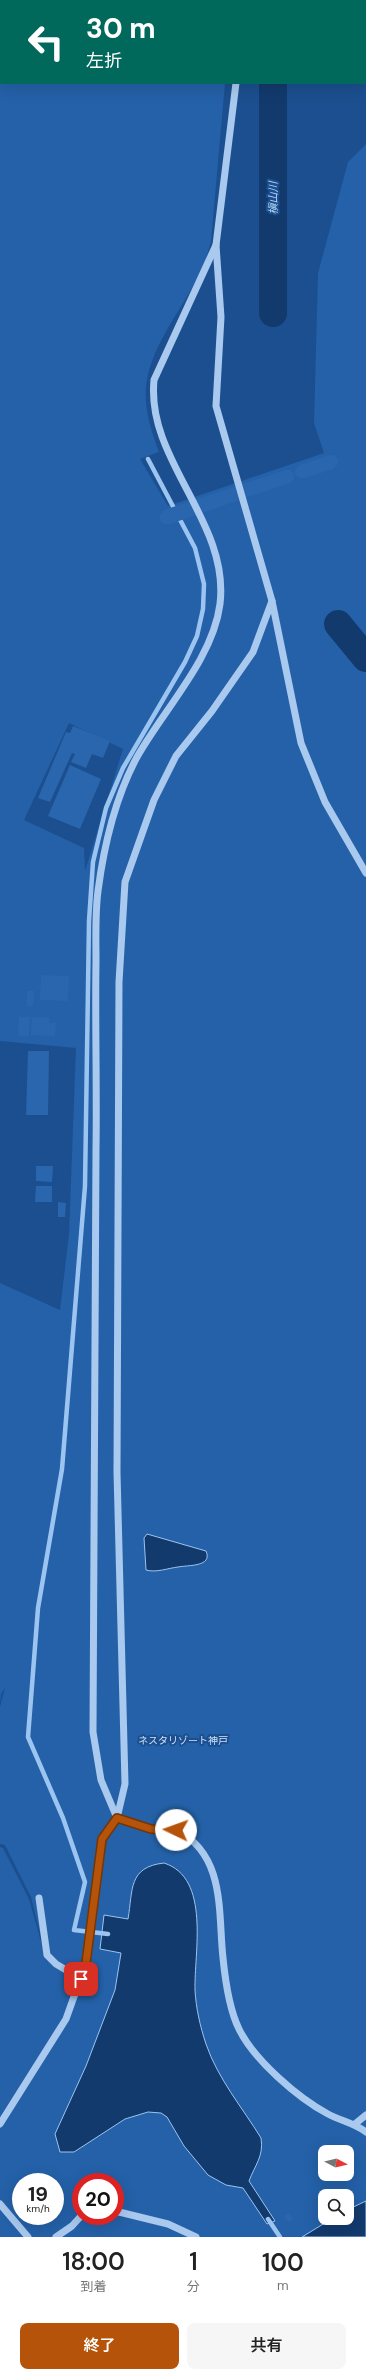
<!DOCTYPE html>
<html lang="ja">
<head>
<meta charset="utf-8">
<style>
	:root { --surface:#fff; --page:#f6f6f6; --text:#222; --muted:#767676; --accent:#b45309 }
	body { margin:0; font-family:"DM Sans","Noto Sans JP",sans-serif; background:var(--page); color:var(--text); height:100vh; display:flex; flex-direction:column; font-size:15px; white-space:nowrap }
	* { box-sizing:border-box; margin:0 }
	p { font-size:13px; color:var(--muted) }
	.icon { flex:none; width:22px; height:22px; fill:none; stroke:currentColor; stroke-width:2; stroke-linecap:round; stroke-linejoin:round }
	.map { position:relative; height:2237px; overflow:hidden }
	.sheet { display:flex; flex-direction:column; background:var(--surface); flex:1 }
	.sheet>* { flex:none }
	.banner { position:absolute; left:0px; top:0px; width:366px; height:84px; box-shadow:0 4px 16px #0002; background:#00695c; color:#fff; overflow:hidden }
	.needle { width:26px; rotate:97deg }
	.buttons { position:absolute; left:318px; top:2145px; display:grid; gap:8px }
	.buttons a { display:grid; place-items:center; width:36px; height:36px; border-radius:8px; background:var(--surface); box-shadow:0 4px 16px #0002; font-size:20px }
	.speed { position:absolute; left:12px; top:2173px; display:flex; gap:8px; font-size:20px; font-weight:700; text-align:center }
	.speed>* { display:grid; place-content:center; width:52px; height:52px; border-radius:50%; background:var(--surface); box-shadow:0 4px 16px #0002; line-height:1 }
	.speed small { font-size:10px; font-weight:400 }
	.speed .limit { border:6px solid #d22; background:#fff; color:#111 }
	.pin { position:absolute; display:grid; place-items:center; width:34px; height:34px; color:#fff; margin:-17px; border-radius:8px; box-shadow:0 2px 6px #0006 }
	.me { position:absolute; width:44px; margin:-22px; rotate:273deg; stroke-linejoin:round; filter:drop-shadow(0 0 3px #0008) }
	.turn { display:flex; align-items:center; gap:14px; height:84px; padding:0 20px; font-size:18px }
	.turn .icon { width:52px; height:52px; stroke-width:2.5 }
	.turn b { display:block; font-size:28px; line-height:34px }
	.eta { display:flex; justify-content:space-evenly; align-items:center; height:68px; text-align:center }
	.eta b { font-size:24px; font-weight:600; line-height:28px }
	.action { display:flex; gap:8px; margin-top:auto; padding:8px 20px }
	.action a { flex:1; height:46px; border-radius:8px; background:var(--accent); color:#fff; font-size:16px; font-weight:600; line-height:46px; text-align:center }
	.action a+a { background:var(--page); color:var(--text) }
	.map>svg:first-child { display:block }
	.green { fill:#2461a8; fill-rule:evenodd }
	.water { fill:#123a6d; stroke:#9cc4f0 }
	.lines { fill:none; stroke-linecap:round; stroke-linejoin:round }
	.stream { stroke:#9cc4f0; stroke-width:4.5 }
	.river { stroke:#123a6d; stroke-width:28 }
	.building { fill:#2a66ad }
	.minor { stroke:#a9c9ee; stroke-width:7 }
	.route-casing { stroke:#753606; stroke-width:10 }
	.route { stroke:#b45309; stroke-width:7 }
	.labels { text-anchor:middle; stroke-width:4; stroke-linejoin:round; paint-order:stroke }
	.park-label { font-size:10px; fill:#cfe3fa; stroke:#1b4f8f }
	.water-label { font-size:11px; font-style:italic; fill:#b5d3f5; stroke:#1b4f8f }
</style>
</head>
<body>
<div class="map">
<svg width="366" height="2237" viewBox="0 0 366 2237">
	<rect width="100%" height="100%" fill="#1b4f8f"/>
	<path class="green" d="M 0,0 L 233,0 L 1,1 L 1,83 L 225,83 L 211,241 C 209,248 207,257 204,264 C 186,308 142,351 146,401 C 147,419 153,435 159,452 L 140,459 L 168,506 L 324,453 L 314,423 L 318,273 L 348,162 L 366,144 L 366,2237 L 0,2237 L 0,1847 L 3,1848 L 29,1899 L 49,1970 L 31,1897 L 5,1845 L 0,1844 L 0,1707 L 5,1688 L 1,1694 L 0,1703 L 0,1283 L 60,1310 L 69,1234 L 76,1048 L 0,1041 ZM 69,723 L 123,749 L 85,871 L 84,848 L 24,820 ZM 325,2152 L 347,2152 L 347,2174 L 325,2174 ZM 21,2182 L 55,2182 L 55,2216 L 21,2216 ZM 81,2182 L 115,2182 L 115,2216 L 81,2216 ZM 325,2196 L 347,2196 L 347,2218 L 325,2218 Z"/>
	<g class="water">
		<path d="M 147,1534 L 206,1551 C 213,1567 188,1565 178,1567 C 169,1568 156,1573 146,1570 L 144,1538 Z"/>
		<path d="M 164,1863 C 211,1878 194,1953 195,1990 C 196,2008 200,2026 206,2044 C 218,2079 242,2107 261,2138 C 264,2156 255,2165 249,2181 L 275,2221 L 267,2224 L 243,2188 L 226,2185 L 208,2175 L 184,2146 L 167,2117 L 161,2113 L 148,2112 L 125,2119 L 74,2152 L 60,2152 L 55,2134 L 86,2066 L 115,1990 L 121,1953 L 100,1949 L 104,1915 L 128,1919 C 133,1890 128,1867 164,1863 Z"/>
		<polygon points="366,2201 366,2237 302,2237 333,2218 347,2218 347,2210"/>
	</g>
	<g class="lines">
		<g class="stream">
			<polyline points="108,1934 74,1930 85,1882 63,1818 28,1737 38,1608 62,1469 85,1186 89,921 93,862 106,808 123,768 185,662 197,636 203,609 204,584 195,548 148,459"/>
			<polyline points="268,2219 280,2237"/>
		</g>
		<g class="river">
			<polyline points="298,1 298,0"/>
			<polyline points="273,83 273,313"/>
			<polyline points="338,624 366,658"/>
		</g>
	</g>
	<g class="building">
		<polygon points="329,455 334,455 338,459 338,464 333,469 305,478 299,478 295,475 295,470 300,465"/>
		<polygon points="285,470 290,470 294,474 294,479 290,483 170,524 164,524 160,520 160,515 164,510"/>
		<polygon points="73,726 110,741 103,758 92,754 86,768 71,762 75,754 72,753 50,802 38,798 66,732 70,733"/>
		<polygon points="70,765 101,779 80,829 48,816"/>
		<polygon points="41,975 69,976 68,1001 40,1000"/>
		<polygon points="27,991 34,991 33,1006 27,1006"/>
		<polygon points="19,1017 30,1017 29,1036 18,1036"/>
		<polygon points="32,1017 49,1017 49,1023 56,1023 55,1036 31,1035"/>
		<polygon points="28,1051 49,1051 48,1115 26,1115"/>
		<polygon points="36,1166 53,1166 52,1182 36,1181"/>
		<polygon points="36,1186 52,1186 52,1202 35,1202"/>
		<polygon points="58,1202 66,1203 65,1217 58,1217"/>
		<polygon points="289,2213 293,2219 288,2222 284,2216"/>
	</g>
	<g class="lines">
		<g class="minor">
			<polyline points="247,1 247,0"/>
			<polyline points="236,83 216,245 221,317 216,406 272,601 301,743 325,802 366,873"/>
			<path d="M 216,245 L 154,380 C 146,461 230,521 220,604 C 213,659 164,709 137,757 C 115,798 104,845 98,891 C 95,914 96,938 96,961 C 95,1024 97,1087 96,1150 C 95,1344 94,1538 93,1732 L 101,1780 L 117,1818 C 128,1821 140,1827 151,1829 C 160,1830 171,1827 178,1831 C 226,1856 218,1914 223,1958 C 225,1978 230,2011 239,2029 C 254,2060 298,2098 328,2114 C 341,2121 354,2123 366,2132"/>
			<polyline points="39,1898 47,1955 56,1964 81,1979"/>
			<polyline points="0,2124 66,2019 86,1963 102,1839 117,1818 125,1784 117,1472 119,982 125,882 154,800 176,756 212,711 253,652 272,601"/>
			<polyline points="355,2124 366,2115"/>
			<polyline points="0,2204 28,2237"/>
			<polyline points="115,2211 168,2224 196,2237"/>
			<polyline points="56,2237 72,2226 81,2216"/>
		</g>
	</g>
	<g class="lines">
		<g class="route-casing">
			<polyline id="route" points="81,1979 86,1963 102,1839 117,1818 151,1829 176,1830"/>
		</g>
		<use href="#route" class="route"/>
	</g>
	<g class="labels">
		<g class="park-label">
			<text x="183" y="1744">ネスタリゾート神戸</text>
		</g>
		<g class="water-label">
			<text transform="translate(273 198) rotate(-90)" y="4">槇山川</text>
		</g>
	</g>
</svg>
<div class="buttons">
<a><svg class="needle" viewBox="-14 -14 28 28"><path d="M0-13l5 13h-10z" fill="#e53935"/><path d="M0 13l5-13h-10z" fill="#767676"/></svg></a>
<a><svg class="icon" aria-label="search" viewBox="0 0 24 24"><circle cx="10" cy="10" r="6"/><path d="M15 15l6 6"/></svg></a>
</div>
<div class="speed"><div>19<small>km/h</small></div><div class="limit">20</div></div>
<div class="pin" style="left:81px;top:1979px;background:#d93025"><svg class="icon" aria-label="arrive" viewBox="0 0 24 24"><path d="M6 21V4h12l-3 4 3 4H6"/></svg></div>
<svg class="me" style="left:176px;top:1830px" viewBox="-20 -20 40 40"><circle r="19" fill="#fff"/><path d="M0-13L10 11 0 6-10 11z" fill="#b45309"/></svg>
<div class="banner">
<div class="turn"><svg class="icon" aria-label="left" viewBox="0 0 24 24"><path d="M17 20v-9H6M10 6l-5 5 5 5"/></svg><div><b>30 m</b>左折</div></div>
</div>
</div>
<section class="sheet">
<div class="eta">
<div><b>18:00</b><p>到着</p></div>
<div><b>1</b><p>分</p></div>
<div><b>100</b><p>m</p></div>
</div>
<div class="action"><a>終了</a><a>共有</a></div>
</section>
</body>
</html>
